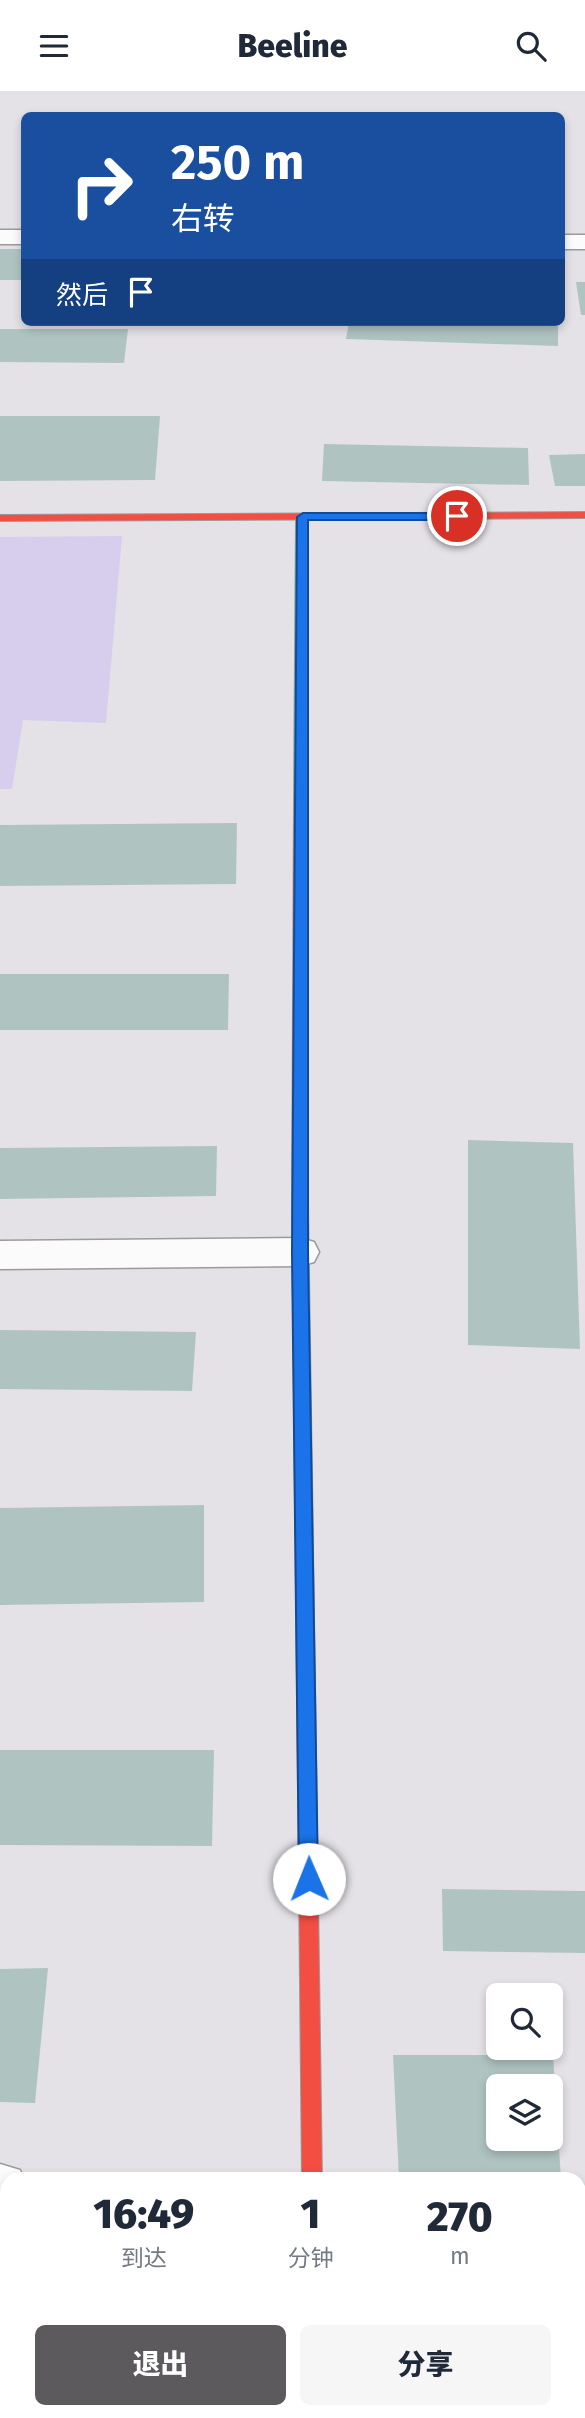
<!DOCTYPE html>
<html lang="zh">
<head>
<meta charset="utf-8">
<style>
	:root { --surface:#fff; --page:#f6f6f7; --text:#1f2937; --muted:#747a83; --accent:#5c5a5d }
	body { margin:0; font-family:"Fira Sans","Noto Sans SC",sans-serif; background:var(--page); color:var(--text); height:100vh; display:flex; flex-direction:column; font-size:26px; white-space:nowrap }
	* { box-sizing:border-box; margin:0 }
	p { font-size:23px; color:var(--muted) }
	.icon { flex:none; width:38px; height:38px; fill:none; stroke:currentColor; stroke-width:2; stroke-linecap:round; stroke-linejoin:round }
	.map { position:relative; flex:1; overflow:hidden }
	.sheet { position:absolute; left:0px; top:2081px; width:586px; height:247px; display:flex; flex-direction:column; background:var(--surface); border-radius:21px 21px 0 0; box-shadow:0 4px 10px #0003 }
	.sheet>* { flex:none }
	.guide { position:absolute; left:21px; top:21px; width:544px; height:214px; border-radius:10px; box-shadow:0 4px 10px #0003; background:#1a4fa0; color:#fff; overflow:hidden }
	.buttons { position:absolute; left:486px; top:1892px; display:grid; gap:14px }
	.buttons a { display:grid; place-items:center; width:77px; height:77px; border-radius:10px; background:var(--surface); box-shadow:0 4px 10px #0003; font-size:35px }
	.pin { position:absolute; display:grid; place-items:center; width:60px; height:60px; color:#fff; margin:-30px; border:4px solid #fff; border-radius:50%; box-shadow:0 2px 7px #0007 }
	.me { position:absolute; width:77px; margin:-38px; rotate:359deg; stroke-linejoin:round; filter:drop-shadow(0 0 5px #0008) }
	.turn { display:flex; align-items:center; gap:24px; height:147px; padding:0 35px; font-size:32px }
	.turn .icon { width:91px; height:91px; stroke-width:2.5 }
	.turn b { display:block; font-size:49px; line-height:60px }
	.then { display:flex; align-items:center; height:66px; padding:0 35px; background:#0003; gap:14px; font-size:26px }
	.eta { display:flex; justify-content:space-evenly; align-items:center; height:119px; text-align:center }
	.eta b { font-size:42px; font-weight:800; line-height:49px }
	.button { display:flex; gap:14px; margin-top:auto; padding:14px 35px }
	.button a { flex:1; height:80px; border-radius:10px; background:var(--accent); color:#fff; font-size:28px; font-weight:800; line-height:80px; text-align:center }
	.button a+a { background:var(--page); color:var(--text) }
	header { display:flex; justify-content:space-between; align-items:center; height:91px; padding:0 35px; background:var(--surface); font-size:32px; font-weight:800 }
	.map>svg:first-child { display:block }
	.green { fill:#d7cded }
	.building { fill:#afc4c1; fill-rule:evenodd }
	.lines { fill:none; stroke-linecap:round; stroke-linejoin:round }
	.lane-casing { stroke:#9b9a9e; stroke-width:3 }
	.street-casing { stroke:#9b9a9e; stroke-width:3 }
	.fast-casing { stroke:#9b9a9e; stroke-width:2 }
	.slow-casing { stroke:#9b9a9e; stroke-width:2 }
	.jam-casing { stroke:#9b9a9e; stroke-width:2 }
	.lane { fill:#fbfbfb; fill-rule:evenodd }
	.street { fill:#fbfbfb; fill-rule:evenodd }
	.fast { fill:#16e098; fill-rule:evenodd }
	.slow { fill:#ffcf43; fill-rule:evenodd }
	.jam { fill:#f24e42; fill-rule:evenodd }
	.route { fill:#1a73e8; stroke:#114b97; stroke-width:2 }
</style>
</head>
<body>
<header><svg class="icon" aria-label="menu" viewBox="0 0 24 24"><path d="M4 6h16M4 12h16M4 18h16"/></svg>Beeline<svg class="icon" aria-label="search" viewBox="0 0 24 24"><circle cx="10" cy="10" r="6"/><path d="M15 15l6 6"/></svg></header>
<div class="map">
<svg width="585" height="2327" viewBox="0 0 585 2327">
	<rect width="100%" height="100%" fill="#e4e2e7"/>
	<g class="green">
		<polygon points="122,445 106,632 23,629 12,698 0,698 0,446"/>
		<rect x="0" y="2134" width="7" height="193"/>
	</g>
	<g class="building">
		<rect x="0" y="158" width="24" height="31"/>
		<polygon points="576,191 585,191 585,224 581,224"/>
		<polygon points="349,231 558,231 558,255 346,248"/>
		<polygon points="0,238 128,238 124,272 0,271"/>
		<polygon points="0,325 160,325 155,389 0,390"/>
		<polygon points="324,353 528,357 529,394 322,390"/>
		<polygon points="585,363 585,395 555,395 549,364"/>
		<polygon points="237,732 236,793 0,795 0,734"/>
		<polygon points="0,883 229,883 228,939 0,939"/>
		<polygon points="468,1049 573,1052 580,1258 468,1254"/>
		<polygon points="217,1055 216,1105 0,1108 0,1057"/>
		<polygon points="0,1239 196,1241 192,1300 0,1298"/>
		<polygon points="204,1414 204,1511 0,1514 0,1417"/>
		<polygon points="0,1659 214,1659 212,1755 0,1754"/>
		<polygon points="442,1798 585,1800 585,1862 443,1860"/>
		<polygon points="48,1877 35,2012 0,2011 0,1878"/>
		<path d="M 393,1964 L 553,1964 L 561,2088 L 399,2088 ZM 499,1995 L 551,1995 L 551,2048 L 499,2048 Z"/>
		<polygon points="579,2236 585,2236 585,2327 414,2327 411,2323 411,2320 579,2320"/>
	</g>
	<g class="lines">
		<g class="lane-casing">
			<polygon id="lane" points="0,2073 20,2079 24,2088 7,2088 7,2109 0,2109"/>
		</g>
		<g class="street-casing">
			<g id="street">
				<rect x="0" y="139" width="24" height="14"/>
				<rect x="562" y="144" width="23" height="14"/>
				<polygon points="300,1147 314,1151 319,1161 314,1171 300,1175 0,1178 0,1150"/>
			</g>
		</g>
		<g class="fast-casing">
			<polygon id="fast" points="302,423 308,426 308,705 301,709 294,705 296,426"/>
		</g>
		<g class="slow-casing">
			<g id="slow">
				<polygon points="300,1110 308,1115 315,1596 312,1601 306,1603 300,1601 297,1596 292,1115"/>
				<rect x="305" y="2320" width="22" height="7"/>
			</g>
		</g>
		<g class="jam-casing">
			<g id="jam">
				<polygon points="585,421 585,427 0,430 0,424"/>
				<polygon points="301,701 308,705 308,1115 300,1120 292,1115 294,705"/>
				<polygon points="306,1589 312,1591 315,1596 322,2088 302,2088 297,1596 300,1591"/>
			</g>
		</g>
		<use href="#lane" class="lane"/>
		<use href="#street" class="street"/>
		<use href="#fast" class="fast"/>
		<use href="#slow" class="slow"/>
		<use href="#jam" class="jam"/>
	</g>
	<polygon class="route" points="303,422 457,422 462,425 457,429 308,429 308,1161 318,1788 315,1794 309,1796 302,1794 299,1788 292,1161 297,426"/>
</svg>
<div class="buttons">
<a><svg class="icon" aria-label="search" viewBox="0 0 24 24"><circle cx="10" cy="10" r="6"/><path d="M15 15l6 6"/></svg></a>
<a><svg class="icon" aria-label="layers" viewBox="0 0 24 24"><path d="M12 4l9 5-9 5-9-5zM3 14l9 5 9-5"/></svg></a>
</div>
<div class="pin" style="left:457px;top:425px;background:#d93025"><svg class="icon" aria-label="arrive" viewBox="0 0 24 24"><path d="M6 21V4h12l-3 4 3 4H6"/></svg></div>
<svg class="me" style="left:309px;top:1788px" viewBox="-20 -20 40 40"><circle r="19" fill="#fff"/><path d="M0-13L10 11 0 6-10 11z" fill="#1a73e8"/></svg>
<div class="guide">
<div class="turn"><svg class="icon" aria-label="right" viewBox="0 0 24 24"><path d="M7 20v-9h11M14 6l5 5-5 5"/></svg><div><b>250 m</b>右转</div></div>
<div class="then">然后<svg class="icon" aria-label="arrive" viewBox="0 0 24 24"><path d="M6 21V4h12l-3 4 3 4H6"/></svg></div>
</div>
<section class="sheet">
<div class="eta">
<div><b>16:49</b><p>到达</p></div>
<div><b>1</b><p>分钟</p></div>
<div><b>270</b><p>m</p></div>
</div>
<div class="button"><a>退出</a><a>分享</a></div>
</section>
</div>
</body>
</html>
